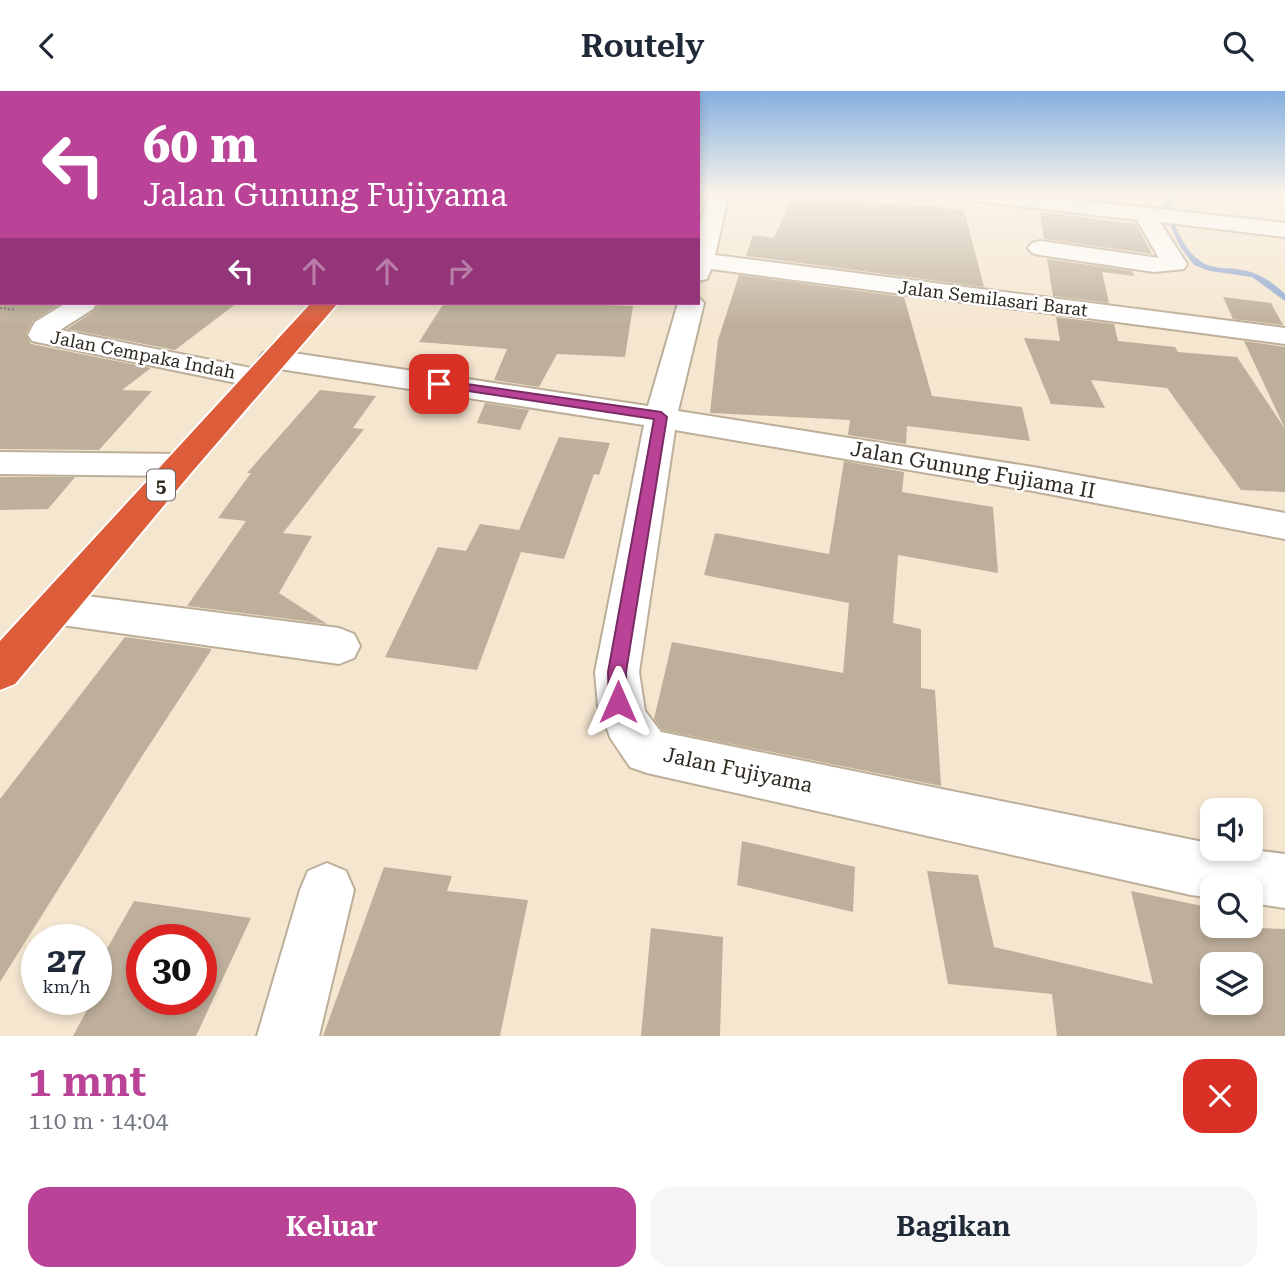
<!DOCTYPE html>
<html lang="id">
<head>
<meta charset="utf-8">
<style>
	:root { --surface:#fff; --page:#f6f6f7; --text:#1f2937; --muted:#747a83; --accent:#ba4398 }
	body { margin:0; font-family:"Roboto Serif",serif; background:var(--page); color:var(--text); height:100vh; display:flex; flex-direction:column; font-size:26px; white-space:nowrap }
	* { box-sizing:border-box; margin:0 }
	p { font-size:23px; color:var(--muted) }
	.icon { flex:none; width:38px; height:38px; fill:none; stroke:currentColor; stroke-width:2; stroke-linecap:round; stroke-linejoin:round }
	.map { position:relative; height:945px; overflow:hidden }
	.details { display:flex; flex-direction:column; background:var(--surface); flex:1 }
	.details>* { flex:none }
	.banner { position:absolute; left:0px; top:0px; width:700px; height:214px; box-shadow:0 4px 10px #0003; background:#ba4398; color:#fff; overflow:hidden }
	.buttons { position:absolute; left:1200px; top:707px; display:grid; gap:14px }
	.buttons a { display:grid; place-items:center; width:63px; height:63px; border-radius:14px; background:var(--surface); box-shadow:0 4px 10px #0003; font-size:35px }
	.speed { position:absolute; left:21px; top:833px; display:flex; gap:14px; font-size:35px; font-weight:700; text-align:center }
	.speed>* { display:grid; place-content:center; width:91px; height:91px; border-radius:50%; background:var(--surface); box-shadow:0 4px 10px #0003; line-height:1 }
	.speed small { font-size:18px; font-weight:400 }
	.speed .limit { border:10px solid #d22; background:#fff; color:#111 }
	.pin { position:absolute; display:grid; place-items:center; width:60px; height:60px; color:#fff; margin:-30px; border-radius:14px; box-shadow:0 4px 10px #0006 }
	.me { position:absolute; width:77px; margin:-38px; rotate:0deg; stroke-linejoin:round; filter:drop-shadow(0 0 5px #0008) }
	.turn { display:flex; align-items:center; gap:24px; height:147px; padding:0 28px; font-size:32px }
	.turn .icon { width:91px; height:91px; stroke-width:2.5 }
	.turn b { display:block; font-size:49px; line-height:60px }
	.lanes { display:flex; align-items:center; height:66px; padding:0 28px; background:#0003; justify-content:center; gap:35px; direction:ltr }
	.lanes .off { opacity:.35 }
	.round { display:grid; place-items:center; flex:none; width:74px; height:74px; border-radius:21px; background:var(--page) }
	.headline { display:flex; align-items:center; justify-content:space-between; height:119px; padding:0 28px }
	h1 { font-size:42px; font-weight:600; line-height:52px; color:var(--accent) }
	.button { display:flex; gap:14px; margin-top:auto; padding:14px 28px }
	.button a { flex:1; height:80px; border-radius:21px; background:var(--accent); color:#fff; font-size:28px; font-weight:600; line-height:80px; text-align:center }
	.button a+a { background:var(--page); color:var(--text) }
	header { display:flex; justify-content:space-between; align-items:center; height:91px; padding:0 28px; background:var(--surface); font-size:32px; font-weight:600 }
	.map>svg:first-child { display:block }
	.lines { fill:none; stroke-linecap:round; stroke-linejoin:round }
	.stream { fill:#8fa8d1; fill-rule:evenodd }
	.building { fill:#beaf9b; fill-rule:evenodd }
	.minor-casing { stroke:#bdae99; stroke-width:4 }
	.highway-casing { stroke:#fff; stroke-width:4 }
	.path { stroke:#8a7f71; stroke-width:2.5; stroke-dasharray:2 2; stroke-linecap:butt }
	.minor { fill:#fff; fill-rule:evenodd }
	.highway { fill:#dd5c39; fill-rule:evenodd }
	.route { fill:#ba4398; stroke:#792c63; stroke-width:2 }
	.labels { text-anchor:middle; stroke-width:5; stroke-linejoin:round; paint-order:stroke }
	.far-street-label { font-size:18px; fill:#2f2921; stroke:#fff }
	.shield { fill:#fff; stroke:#6d6964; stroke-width:2 }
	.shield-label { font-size:19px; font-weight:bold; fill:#2f2921 }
	.street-label { font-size:21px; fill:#2f2921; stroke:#fff }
</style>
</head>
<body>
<header><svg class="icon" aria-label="back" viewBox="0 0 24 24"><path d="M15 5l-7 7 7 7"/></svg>Routely<svg class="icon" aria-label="search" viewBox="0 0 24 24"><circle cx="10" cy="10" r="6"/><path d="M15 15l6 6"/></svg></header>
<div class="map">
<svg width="1285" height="945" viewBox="0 0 1285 945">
	<rect width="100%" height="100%" fill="#f5e6d0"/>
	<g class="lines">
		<path class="stream" d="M 1170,103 L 1176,103 L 1168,116 C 1175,133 1183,158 1199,169 C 1211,179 1227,176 1242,179 C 1260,182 1272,191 1285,203 L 1285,210 L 1252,186 L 1210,180 L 1194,174 L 1179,154 L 1162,116 Z"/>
	</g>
	<g class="building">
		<polygon points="793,103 844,105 848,110 876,115 909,113 964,119 984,196 746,165 753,144 774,147"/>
		<polygon points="1040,121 1136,133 1152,163 1044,148"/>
		<polygon points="1047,168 1132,180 1134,185 1102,181 1109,212 1053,205"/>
		<polygon points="739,184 904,206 932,305 1022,316 1030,350 907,335 906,353 848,344 850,329 710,322 718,249"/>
		<polygon points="1223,206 1271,212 1283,234 1233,228"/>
		<polygon points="0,212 61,212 33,230 26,243 31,253 151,277 122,299 152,300 99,359 0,358"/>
		<polygon points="100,212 237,212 175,259 67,238 94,220"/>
		<polygon points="444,212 557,212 633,215 625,266 557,263 539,296 494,289 507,258 419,251"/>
		<polygon points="1056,226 1114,233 1118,250 1175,256 1178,261 1237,266 1285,338 1285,401 1241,399 1167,297 1091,289 1105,317 1051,313 1024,247 1060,250"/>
		<polygon points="1244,250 1285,256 1285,338"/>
		<polygon points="320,299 376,305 353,337 364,338 283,442 312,445 279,502 327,533 187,515 246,430 218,427 251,382 247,382"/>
		<polygon points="485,312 529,319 520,339 477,332"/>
		<polygon points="559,346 610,352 599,384 594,383 564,468 521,461 477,579 385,566 438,456 466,460 480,433 519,439"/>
		<polygon points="844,370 904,381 902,401 993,416 998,482 898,464 893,532 921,538 921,597 935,599 941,695 662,639 654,628 672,551 843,582 849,512 704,484 715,442 829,463"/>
		<polygon points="0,386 75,386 48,418 0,419"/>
		<polygon points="125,546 212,558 135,676 0,891 0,708"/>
		<polygon points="742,750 855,776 853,821 737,794"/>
		<polygon points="384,776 452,785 447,800 528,809 500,945 323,945"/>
		<path d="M 927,780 L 978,784 L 994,856 L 1153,893 L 1131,800 L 1207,816 L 1213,835 L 1285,838 L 1285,945 L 1057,945 L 1052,903 L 948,893 ZM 1213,873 L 1251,873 L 1251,912 L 1213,912 Z"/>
		<path d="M 134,810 L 251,827 L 196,945 L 73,945 L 93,908 L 96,908 L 96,877 ZM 142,849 L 201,849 L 201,908 L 142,908 Z"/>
		<polygon points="651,837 723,846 720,945 641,945"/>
	</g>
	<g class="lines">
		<g class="minor-casing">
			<g id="minor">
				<polygon points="709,103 729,103 715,164 1285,237 1285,253 711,178 707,188 698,190 698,139"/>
				<path d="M 846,103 L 925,103 L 922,107 C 898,114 874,114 849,107 Z"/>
				<polygon points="957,103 1023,103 1285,132 1285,146 1160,131 1187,173 1184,178 1154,181 1040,164 1032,162 1028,157 1032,152 1040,150 1159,167 1137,129 967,109 960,107"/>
				<polygon points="0,158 2,158 0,173"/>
				<polygon points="698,206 704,212 678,320 1033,376 1285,422 1285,448 1033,400 675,339 639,581 645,620 661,641 1213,753 1213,758 1245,758 1285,763 1285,817 1251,812 1251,796 1213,796 1213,807 1191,804 647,682 630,676 611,648 598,615 595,581 644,334 273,277 263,274 259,268 263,262 273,259 648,315 678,212 698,212"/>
				<polygon points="66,212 97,212 93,218 60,239 256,278 266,281 271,287 266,293 256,296 32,250 28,244 35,231"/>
				<polygon points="0,361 179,363 191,366 196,374 191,382 179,385 0,383"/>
				<polygon points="55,501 339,537 354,543 360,555 354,567 339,573 55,533 41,528 35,517 41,506"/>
				<polygon points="327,772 346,780 354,799 319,945 257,945 300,799 308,780"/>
			</g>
		</g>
		<g class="highway-casing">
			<polygon id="highway" points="311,212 338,212 191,382 15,593 0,599 0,550"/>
		</g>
		<polyline class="path" points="0,217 16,219"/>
		<use href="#minor" class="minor"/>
		<use href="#highway" class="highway"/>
	</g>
	<linearGradient id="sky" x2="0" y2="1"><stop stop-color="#84afdf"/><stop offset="0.44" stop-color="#faf4ea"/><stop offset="1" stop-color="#faf4ea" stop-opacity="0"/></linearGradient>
	<rect width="1285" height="235" fill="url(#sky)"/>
	<polygon class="route" points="439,289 661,321 667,326 626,581 627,611 625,616 618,619 611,616 609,611 608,581 654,328 435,295 433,293"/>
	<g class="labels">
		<g class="far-street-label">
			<text transform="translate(993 208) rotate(7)" y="6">Jalan Semilasari Barat</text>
			<text transform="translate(143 264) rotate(11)" y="6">Jalan Cempaka Indah</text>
		</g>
		<rect class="shield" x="147" y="378.5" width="28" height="31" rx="5"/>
		<g class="shield-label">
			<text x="161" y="401">5</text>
		</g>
		<g class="street-label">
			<text transform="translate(973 379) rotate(10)" y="7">Jalan Gunung Fujiama II</text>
			<text transform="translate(738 679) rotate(12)" y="7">Jalan Fujiyama</text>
		</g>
	</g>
</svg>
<div class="buttons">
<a><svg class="icon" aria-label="sound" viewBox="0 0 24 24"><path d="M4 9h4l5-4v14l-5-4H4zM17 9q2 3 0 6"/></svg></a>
<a><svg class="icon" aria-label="search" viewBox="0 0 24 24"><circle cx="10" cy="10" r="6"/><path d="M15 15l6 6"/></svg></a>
<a><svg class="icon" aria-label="layers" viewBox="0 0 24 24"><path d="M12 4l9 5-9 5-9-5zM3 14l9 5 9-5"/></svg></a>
</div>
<div class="speed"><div>27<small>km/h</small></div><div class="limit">30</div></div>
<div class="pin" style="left:439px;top:293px;background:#d93025"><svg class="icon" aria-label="arrive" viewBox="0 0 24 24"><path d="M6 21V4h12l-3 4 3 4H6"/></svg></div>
<svg class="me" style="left:618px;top:611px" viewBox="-20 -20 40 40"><path d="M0-17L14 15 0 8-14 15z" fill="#ba4398" stroke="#fff" stroke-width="4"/></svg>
<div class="banner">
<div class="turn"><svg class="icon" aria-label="left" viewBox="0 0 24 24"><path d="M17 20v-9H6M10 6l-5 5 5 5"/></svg><div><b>60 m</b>Jalan Gunung Fujiyama</div></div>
<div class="lanes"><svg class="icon" aria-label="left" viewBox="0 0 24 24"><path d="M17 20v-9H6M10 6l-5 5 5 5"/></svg><svg class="icon off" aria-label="ahead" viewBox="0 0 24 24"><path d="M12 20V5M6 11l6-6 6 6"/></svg><svg class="icon off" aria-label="ahead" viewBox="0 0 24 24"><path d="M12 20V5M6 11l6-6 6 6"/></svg><svg class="icon off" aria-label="right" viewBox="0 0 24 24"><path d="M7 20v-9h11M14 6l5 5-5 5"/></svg></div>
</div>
</div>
<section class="details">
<div class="headline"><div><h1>1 mnt</h1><p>110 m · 14:04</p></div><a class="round" style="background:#d93025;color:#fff"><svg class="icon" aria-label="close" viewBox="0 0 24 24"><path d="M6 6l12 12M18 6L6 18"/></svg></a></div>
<div class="button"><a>Keluar</a><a>Bagikan</a></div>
</section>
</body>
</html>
